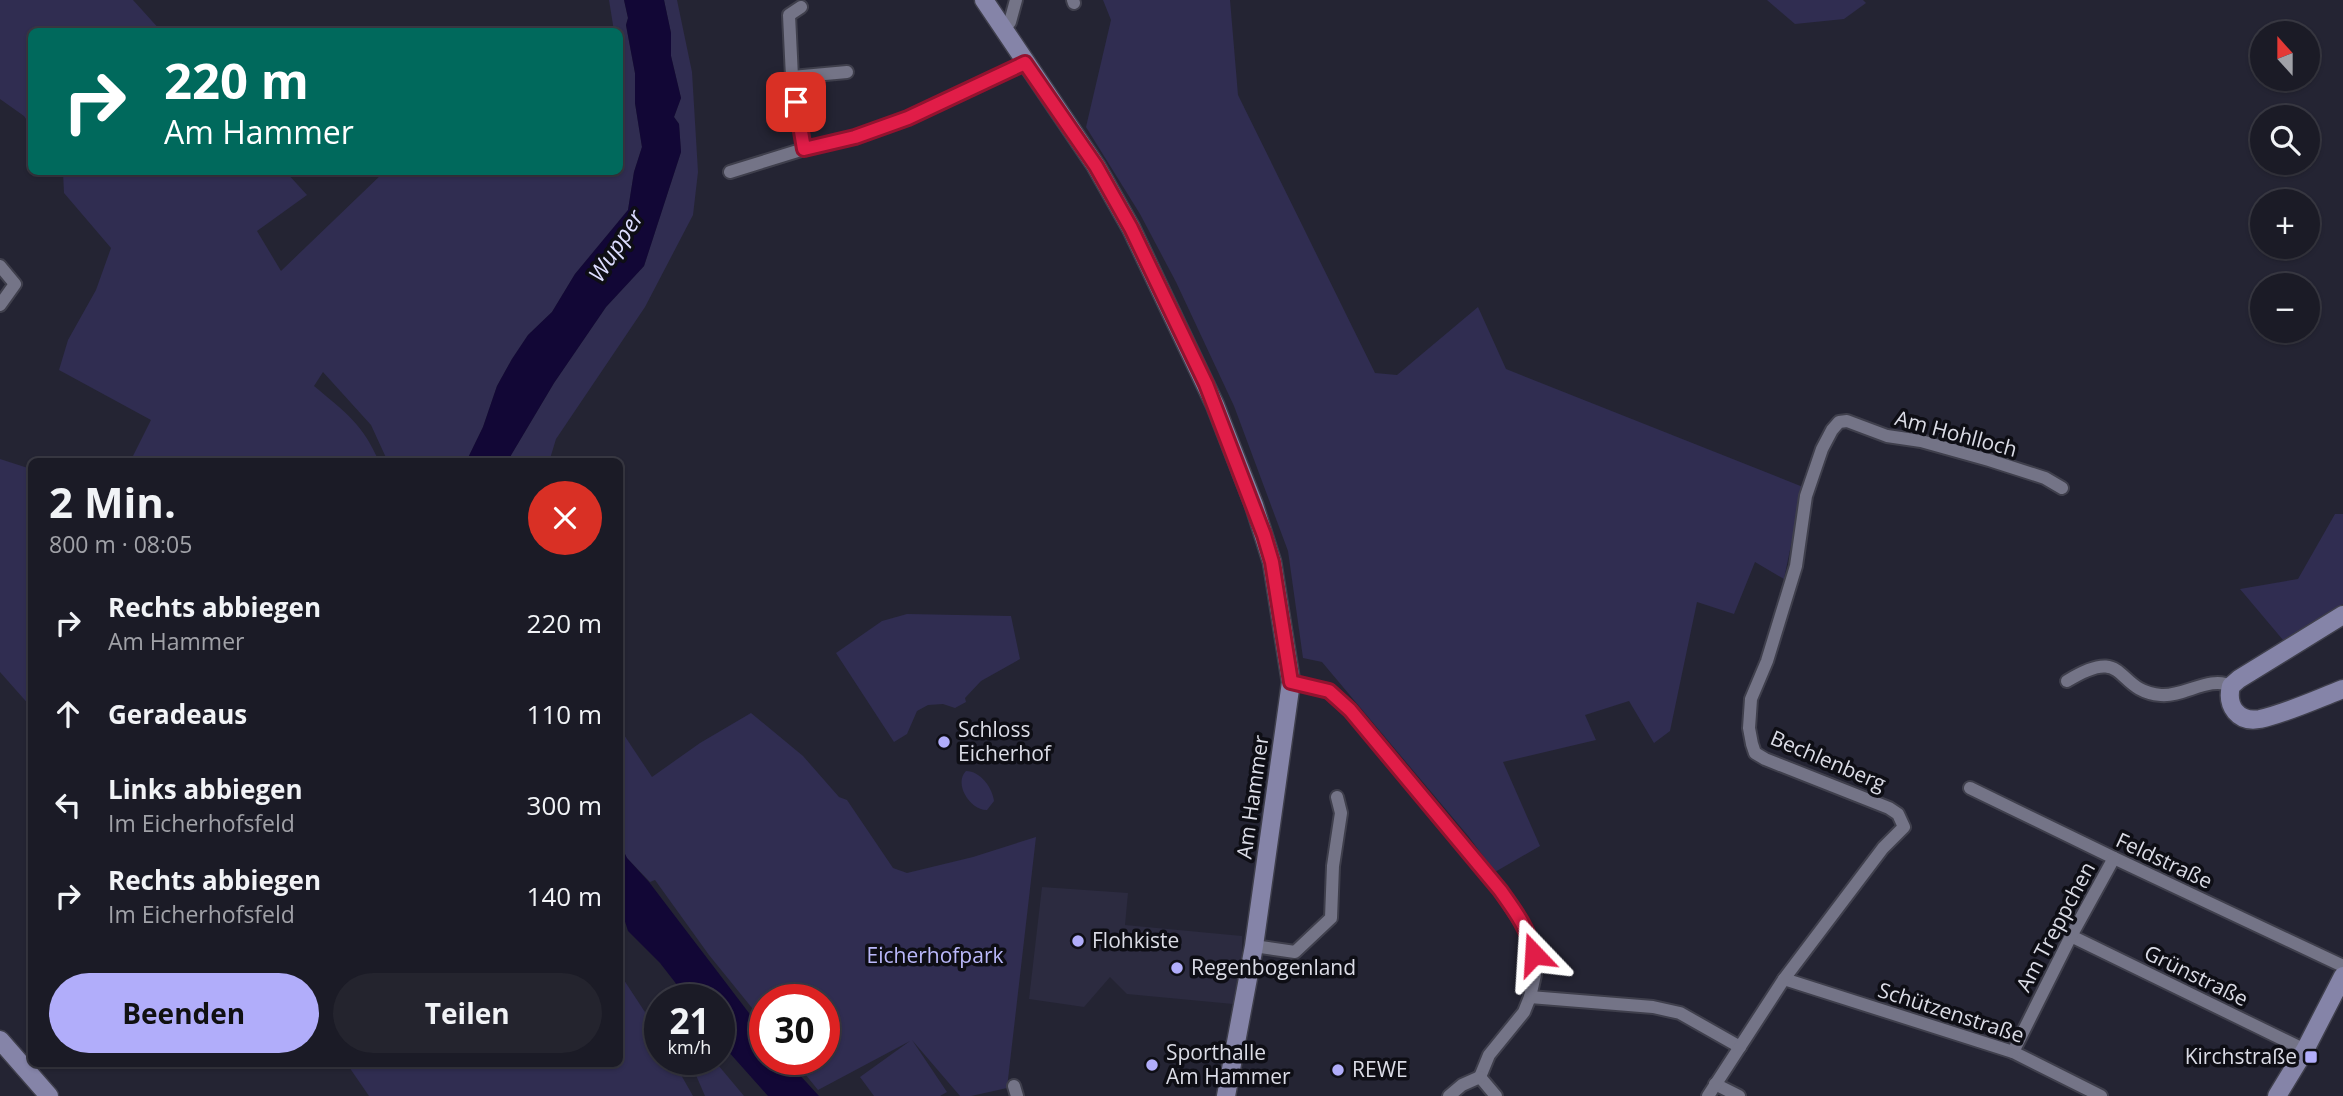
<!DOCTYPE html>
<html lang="de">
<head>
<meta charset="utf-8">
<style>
	:root { --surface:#1b1b26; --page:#24242e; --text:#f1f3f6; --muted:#a0a1a7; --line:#393943; --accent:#b1adfa }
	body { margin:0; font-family:"Open Sans",sans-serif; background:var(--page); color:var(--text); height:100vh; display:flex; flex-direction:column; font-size:26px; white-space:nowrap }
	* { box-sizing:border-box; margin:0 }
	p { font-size:23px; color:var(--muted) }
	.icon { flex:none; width:38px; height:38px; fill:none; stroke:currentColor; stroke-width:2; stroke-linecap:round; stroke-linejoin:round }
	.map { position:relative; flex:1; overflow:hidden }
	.panel { position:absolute; left:28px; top:458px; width:595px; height:609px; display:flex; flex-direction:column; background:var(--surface); border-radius:10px; box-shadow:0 2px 5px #0004,0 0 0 2px var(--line) }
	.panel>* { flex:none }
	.hud { position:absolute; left:28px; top:28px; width:595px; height:147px; border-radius:10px; box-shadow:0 2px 5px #0004,0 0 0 2px var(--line); background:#00695c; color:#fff; overflow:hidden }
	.needle { width:46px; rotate:339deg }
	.controls { position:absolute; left:2250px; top:21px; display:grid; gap:14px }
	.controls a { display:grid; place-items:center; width:70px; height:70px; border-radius:50%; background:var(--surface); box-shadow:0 2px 5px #0004,0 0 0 2px var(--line); font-size:35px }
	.speed { position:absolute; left:644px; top:984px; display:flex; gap:14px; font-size:35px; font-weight:700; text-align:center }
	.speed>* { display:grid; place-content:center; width:91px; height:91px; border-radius:50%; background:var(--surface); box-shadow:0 2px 5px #0004,0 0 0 2px var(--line); line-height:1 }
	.speed small { font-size:18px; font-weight:400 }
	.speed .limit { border:10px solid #d22; background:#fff; color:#111 }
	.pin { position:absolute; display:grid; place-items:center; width:60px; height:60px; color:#fff; margin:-30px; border-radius:14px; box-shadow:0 4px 10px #0006 }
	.me { position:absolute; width:77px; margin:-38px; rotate:340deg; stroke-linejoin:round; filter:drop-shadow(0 0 5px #0008) }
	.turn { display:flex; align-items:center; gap:24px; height:147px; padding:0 21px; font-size:32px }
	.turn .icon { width:91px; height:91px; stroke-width:2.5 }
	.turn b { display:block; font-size:49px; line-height:60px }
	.round { display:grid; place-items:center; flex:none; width:74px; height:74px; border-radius:37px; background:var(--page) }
	.summary { display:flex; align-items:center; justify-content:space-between; height:119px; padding:0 21px }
	h1 { font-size:42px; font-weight:700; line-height:52px }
	.action { display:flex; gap:14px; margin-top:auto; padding:14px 21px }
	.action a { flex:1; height:80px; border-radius:42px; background:var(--accent); color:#111; font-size:28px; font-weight:700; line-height:80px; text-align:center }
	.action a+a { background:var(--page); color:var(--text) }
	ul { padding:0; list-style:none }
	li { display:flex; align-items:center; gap:21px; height:91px; padding:0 21px }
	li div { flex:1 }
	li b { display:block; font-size:26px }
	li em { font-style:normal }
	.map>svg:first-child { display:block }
	.built { fill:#2c2b40 }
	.green { fill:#302d51 }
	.water { fill:#120736 }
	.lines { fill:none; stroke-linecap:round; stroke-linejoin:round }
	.street-casing { stroke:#3f3f4c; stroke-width:16 }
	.secondary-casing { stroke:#3f3f4c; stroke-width:21 }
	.street { stroke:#747487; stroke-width:12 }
	.secondary { stroke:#8584a8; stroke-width:18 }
	.route-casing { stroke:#92132f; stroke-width:18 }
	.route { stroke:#e11d48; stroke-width:12 }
	.poi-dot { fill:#b1adfa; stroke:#0e0e15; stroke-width:2.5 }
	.labels { text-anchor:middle; stroke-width:7; stroke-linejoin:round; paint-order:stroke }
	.street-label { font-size:21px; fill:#dbdce6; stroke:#0e0e15 }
	.poi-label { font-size:21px; fill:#dbdce6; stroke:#0e0e15; text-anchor:start }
	.park-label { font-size:21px; fill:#bbb9fb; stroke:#0e0e15 }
	.water-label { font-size:23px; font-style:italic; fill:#ddf; stroke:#0e0e15 }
</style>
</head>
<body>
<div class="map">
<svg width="2343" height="1096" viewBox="0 0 2343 1096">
	<rect width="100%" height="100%" fill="#242433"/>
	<polygon class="built" points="1042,887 1128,893 1125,925 1242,936 1242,959 1233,1004 1127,994 1110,977 1084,1007 1029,999"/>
	<g class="green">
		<polygon points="0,0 133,0 161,31 32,32 31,126 24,116 0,99"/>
		<path d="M 609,0 L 624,0 L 628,18 L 626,25 L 635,73 L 635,103 L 642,147 L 634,172 L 628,210 L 575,274 L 552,312 L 528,335 L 512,359 L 497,386 L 483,427 L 466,462 L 388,462 L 371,425 L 323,372 L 314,386 C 344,411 364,425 379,462 L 130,462 L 151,420 L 59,370 L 68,340 L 96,290 L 111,248 L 64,193 L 63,172 L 286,172 L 307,195 L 257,231 L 281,271 L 384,172 L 620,172 L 620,123 L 624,124 L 620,67 L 620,32 L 614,31 Z"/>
		<polygon points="664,0 677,0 692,72 698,172 693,215 645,307 556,439 549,462 507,462 554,383 606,307 644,266 681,152 679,124 674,117 681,98 671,56 671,33"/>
		<polygon points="1103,0 1230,0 1238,95 1375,373 1397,375 1478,307 1506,369 1803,487 1784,579 1755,562 1734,614 1697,602 1670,731 1654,743 1629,701 1585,715 1596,740 1503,762 1540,846 1495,872 1469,837 1322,662 1303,658 1288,551 1234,406 1176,282 1140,214 1086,127 1111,20"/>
		<polygon points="1767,0 1863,0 1866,3 1844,19 1795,24"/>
		<polygon points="0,459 31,469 31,707 0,672"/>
		<polygon points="2335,514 2343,514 2343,604 2283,640 2240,589 2298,579"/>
		<polygon points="907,614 1011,616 1020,659 981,681 965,698 966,702 955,708 943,704 928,705 917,711 907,734 894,742 836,653 882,621"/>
		<polygon points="751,713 803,756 839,797 847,800 893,868 907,873 973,857 1036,837 1007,1088 971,1096 960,1096 912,1040 947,1092 940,1096 874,1096 860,1077 910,1041 818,1090 793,1059 824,1059 824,999 765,999 765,1024 709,955 655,880 650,882 627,858 620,844 620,729 652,777 700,743"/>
		<path d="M 966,771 C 980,771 992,787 994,801 L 987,810 C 971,811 953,784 966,771 Z"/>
		<polygon points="620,974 660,1035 660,1059 672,1059 693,1096 369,1096 347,1064 620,1064"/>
		<polygon points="689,1059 713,1059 744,1096 705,1096"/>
	</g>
	<g class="water">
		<polygon points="624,0 664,0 671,33 671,56 681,98 674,117 679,124 681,152 644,266 606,307 554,383 507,462 466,462 483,427 497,386 512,359 528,335 552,312 575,274 628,210 634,172 642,147 635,103 635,73 626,25 628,18"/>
		<polygon points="620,844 627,858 649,882 765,1034 765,1059 785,1059 819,1096 768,1096 719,1041 719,999 688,999 660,963 628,931 622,912 620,911"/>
	</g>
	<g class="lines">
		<g class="street-casing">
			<g id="street">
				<polyline points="1073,0 1074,3"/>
				<polyline points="801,7 789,15 792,77 804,149 855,137 908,118 1025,63"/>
				<polyline points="1003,30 1010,22 1016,0"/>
				<polyline points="792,77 847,72"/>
				<polyline points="730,172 804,149"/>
				<polyline points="0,266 15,284 0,305"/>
				<path d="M 2067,681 C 2129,643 2113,691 2161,695 C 2184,697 2210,675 2231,686"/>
				<polyline points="1291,682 1329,691 1350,710 1500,890 1530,936 1534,954 1535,975 1530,997 1524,1012 1489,1055 1480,1077"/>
				<polyline points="1970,788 2114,858 2343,966"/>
				<polyline points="2071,936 2305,1050"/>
				<polyline points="1254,946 1295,952 1331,918 1333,866 1341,813 1337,797"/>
				<polyline points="1784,979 2013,1052 2101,1096"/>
				<polyline points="1530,997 1653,1007 1680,1013 1740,1047"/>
				<polyline points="2013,1052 2071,936 2114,858"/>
				<polyline points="1480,1077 1496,1096"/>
				<polyline points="1715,1084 1739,1096"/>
				<polyline points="1014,1086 1017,1096"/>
				<polyline points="1449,1096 1462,1085 1480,1077"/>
				<polyline points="1708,1096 1784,979 1883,848 1904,827 1898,814 1889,808 1765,759 1755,753 1752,744 1749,728 1751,699 1767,661 1796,566 1806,496 1822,449 1832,430 1839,422 1847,421 1887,436 1921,441 1989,460 2045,478 2062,488"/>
			</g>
		</g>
		<g class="secondary-casing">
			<g id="secondary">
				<polyline points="984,0 1096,166 1131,228 1215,405 1254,505 1272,562 1291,682 1254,946 1226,1096"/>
				<path d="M 2343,615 L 2239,679 L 2231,686 C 2226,706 2238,723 2260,719 C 2287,713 2317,699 2343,689"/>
				<polyline points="0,1040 49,1096"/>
				<polyline points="2277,1096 2305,1050 2343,976"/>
			</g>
		</g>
		<use href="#street" class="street"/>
		<use href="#secondary" class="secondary"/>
	</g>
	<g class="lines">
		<g class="route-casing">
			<path id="route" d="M 796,102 L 804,149 L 855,137 L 908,118 L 1025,63 L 1096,166 L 1131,228 L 1206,384 L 1264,535 L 1272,562 L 1291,682 L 1329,691 L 1350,710 L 1500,890 C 1515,911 1528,928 1534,954"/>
		</g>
		<use href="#route" class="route"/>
	</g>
	<g class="poi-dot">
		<circle cx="944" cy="742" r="7"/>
		<circle cx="1078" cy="941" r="7"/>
		<circle cx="1177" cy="968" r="7"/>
		<rect x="2304" y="1050" width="14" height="14" rx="3.5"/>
		<circle cx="1152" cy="1065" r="7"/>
		<circle cx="1338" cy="1070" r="7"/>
	</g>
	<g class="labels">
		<g class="street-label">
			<text transform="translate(1956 434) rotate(15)" y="7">Am Hohlloch</text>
			<text transform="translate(1828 761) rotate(23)" y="7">Bechlenberg</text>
			<text transform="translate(1253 797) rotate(-82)" y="7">Am Hammer</text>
			<text transform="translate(2164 861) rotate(25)" y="7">Feldstraße</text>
			<text transform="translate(2056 927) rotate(-62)" y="7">Am Treppchen</text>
			<text transform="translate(2196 976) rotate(26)" y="7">Grünstraße</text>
			<text transform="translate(1951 1013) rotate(18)" y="7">Schützenstraße</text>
		</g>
		<g class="poi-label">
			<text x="958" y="737">Schloss<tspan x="958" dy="24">Eicherhof</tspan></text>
			<text x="1092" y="948">Flohkiste</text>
			<text x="1191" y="975">Regenbogenland</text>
			<text x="1166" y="1060">Sporthalle<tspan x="1166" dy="24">Am Hammer</tspan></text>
			<text x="2297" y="1064" text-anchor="end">Kirchstraße</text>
			<text x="1352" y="1077">REWE</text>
		</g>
		<g class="park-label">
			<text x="935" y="963">Eicherhofpark</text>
		</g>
		<g class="water-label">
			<text transform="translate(616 246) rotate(-57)" y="8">Wupper</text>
		</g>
	</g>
</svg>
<div class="controls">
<a><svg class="needle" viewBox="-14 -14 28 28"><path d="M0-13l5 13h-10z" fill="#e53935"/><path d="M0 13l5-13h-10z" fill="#a0a1a7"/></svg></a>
<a><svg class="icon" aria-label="search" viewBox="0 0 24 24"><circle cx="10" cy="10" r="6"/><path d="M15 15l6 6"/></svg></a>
<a>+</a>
<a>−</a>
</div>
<div class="speed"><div>21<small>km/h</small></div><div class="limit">30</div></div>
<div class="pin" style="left:796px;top:102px;background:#d93025"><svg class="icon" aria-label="arrive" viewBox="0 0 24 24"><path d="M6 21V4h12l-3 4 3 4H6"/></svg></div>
<svg class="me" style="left:1534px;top:954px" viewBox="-20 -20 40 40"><path d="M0-17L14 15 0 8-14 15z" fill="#e11d48" stroke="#fff" stroke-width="4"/></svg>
<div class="hud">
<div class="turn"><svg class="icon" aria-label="right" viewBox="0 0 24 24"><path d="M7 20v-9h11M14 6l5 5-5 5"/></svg><div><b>220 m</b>Am Hammer</div></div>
</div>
<section class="panel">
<div class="summary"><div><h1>2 Min.</h1><p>800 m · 08:05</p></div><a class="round" style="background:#d93025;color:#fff"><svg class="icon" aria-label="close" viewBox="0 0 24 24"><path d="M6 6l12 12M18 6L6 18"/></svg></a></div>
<ul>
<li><svg class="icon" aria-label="right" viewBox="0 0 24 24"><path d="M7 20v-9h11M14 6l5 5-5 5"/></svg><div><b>Rechts abbiegen</b><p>Am Hammer</p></div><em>220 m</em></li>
<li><svg class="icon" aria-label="ahead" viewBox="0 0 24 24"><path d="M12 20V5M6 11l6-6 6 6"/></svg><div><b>Geradeaus</b></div><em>110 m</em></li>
<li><svg class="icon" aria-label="left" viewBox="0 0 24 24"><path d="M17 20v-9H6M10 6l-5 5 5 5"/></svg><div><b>Links abbiegen</b><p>Im Eicherhofsfeld</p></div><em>300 m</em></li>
<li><svg class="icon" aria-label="right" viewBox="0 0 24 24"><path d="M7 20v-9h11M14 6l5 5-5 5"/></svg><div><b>Rechts abbiegen</b><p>Im Eicherhofsfeld</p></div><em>140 m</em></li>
</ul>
<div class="action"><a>Beenden</a><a>Teilen</a></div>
</section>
</div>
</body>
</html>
